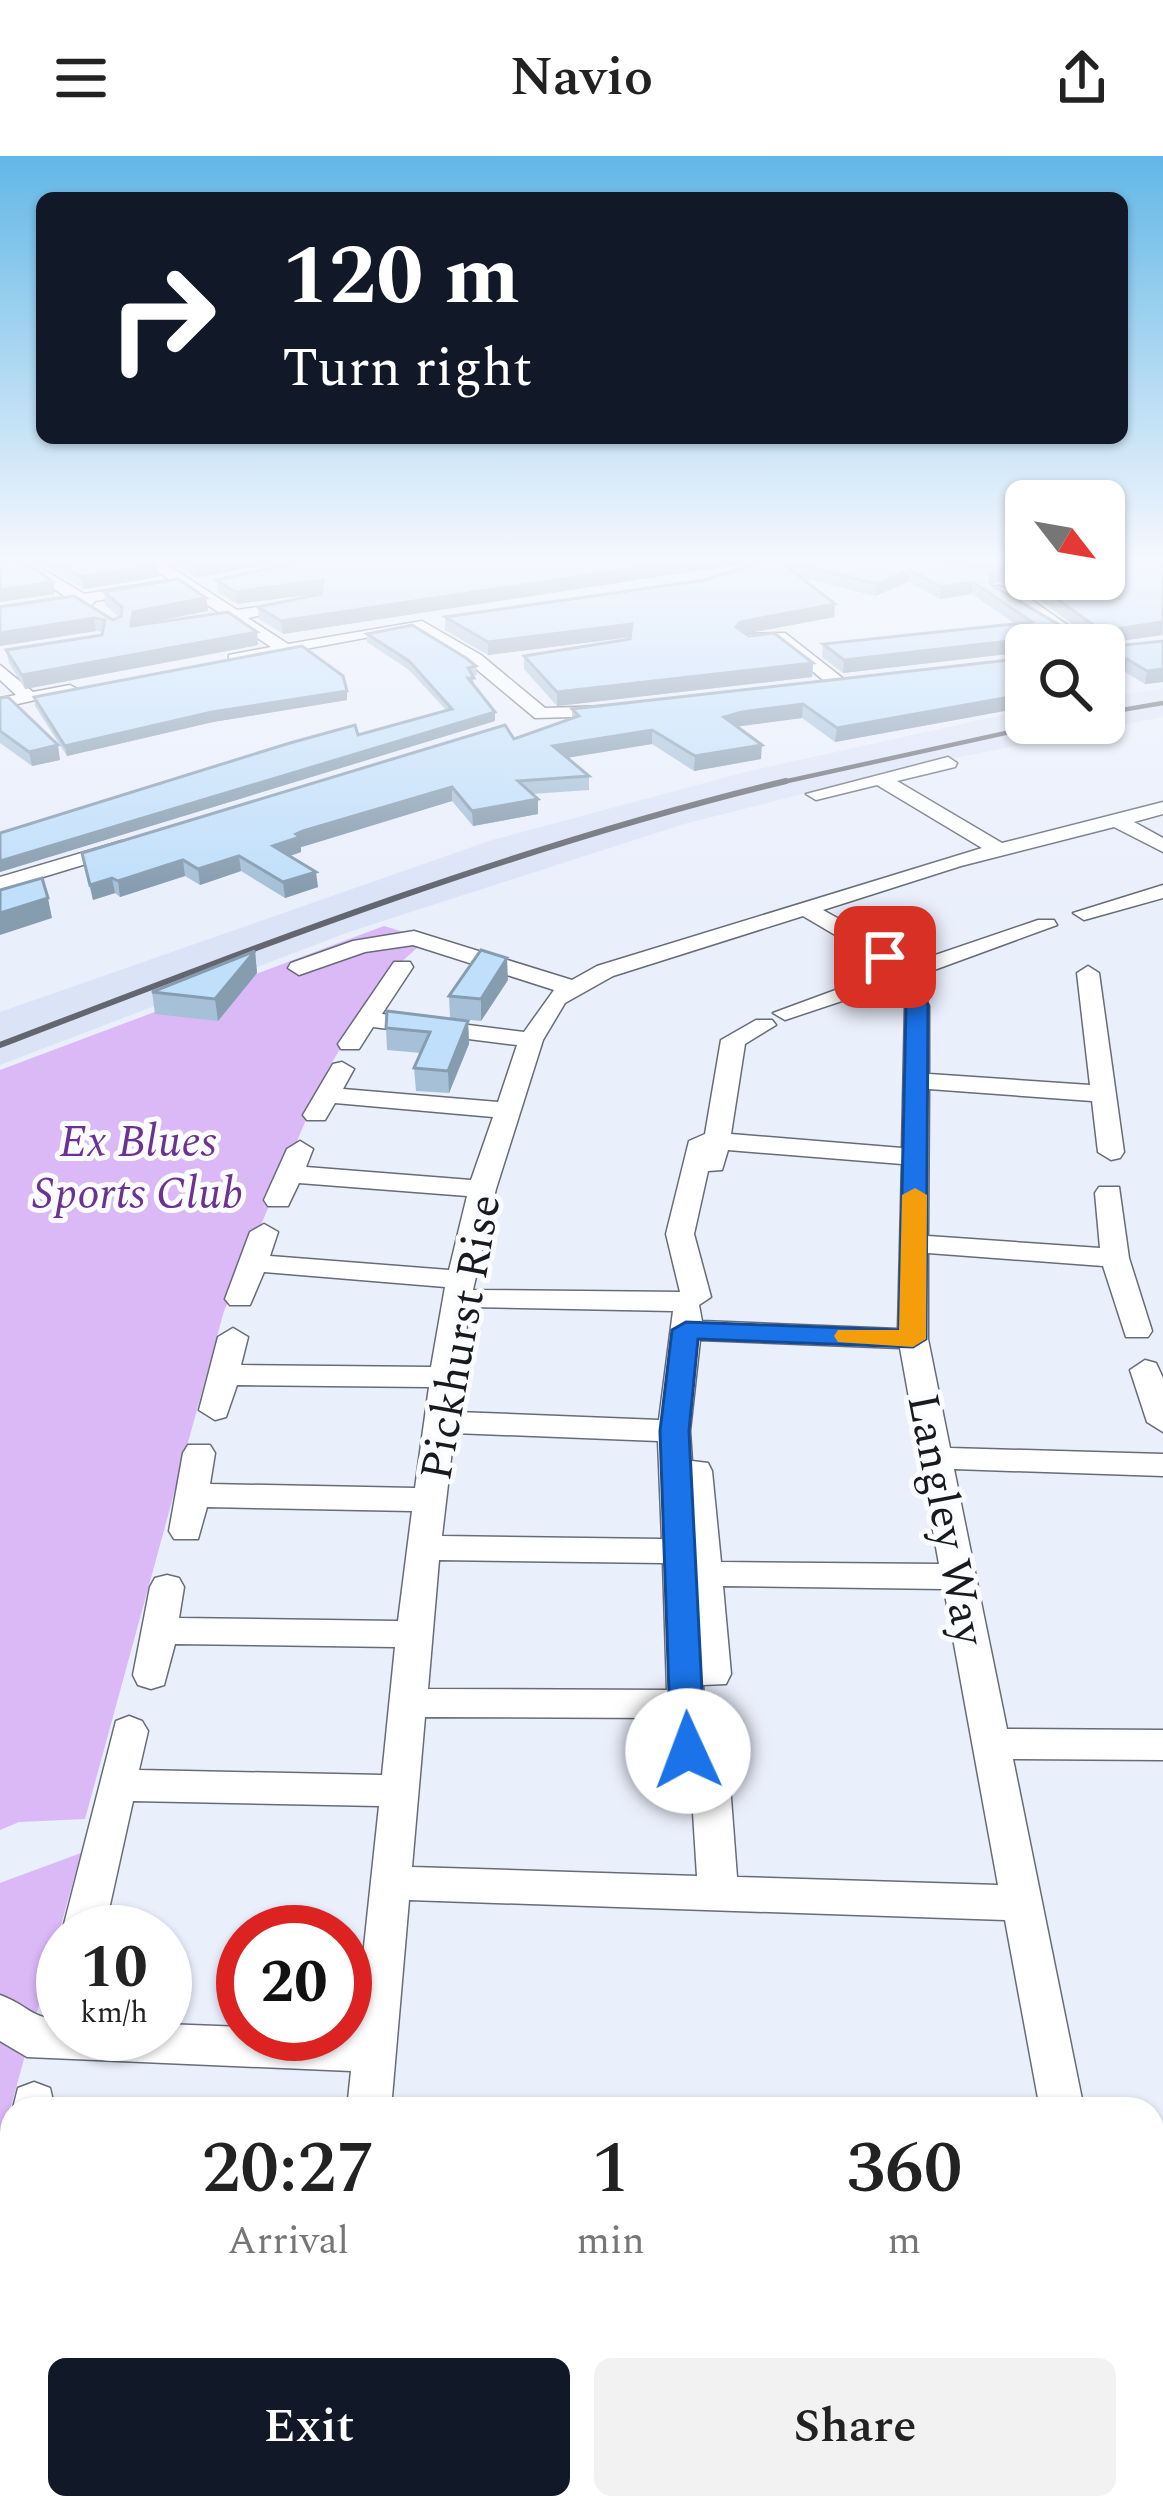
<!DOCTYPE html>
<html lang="en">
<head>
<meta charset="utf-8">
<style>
	:root { --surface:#fff; --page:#f2f2f2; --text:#222; --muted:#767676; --accent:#111827 }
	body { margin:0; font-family:Spectral,serif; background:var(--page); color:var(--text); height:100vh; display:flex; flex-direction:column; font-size:45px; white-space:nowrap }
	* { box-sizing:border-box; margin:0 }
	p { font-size:39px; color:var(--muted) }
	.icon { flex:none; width:66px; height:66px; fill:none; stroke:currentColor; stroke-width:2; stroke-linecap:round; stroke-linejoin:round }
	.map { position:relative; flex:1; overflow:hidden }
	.details { position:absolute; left:0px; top:1941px; width:1164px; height:423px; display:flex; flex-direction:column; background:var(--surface); border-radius:36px 36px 0 0; box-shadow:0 3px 9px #0004 }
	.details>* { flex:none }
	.guide { position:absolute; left:36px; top:36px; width:1092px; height:252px; border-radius:18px; box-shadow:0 3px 9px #0004; background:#111827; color:#fff; overflow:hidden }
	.needle { width:78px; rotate:121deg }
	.tools { position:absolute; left:1005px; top:324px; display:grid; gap:24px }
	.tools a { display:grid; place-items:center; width:120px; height:120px; border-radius:18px; background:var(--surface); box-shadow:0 3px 9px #0004; font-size:60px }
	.speed { position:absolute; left:36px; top:1749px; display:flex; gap:24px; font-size:60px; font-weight:700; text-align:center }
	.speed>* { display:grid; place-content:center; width:156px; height:156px; border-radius:50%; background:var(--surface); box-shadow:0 3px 9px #0004; line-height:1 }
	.speed small { font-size:30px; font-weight:400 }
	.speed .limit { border:18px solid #d22; background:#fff; color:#111 }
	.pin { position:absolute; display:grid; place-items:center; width:102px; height:102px; color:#fff; margin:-51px; border-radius:24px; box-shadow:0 6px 18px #0006 }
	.me { position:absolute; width:132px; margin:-66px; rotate:358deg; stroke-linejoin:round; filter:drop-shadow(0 0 9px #0008) }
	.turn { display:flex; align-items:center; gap:42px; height:252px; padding:0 48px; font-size:54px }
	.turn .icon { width:156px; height:156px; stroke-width:2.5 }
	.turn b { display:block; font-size:84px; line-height:102px }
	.eta { display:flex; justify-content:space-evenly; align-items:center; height:204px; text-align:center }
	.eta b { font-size:72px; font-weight:600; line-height:84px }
	.action { display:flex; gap:24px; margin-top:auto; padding:24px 48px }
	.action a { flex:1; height:138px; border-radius:18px; background:var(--accent); color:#fff; font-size:48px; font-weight:600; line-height:138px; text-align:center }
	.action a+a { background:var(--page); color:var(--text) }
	header { display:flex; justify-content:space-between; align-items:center; height:156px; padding:0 48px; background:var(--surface); font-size:54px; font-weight:600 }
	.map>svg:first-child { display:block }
	.built { fill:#dbe4f7 }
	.green { fill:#dbb8f6 }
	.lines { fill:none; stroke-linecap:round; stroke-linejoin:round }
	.minor-casing { stroke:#676c77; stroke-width:3 }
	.minor { fill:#fff; fill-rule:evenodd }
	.rail-far1 { stroke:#63666e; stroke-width:4.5 }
	.rail { stroke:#63666e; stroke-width:6 }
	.wall { fill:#a5c0d7; fill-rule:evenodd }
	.shaded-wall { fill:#869caf }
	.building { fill:#c0dffa; stroke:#869caf; stroke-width:3 }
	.route { fill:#1a73e8; stroke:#114b97; stroke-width:3 }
	.slow { fill:#f59e0b }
	.labels { text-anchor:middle; stroke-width:10; stroke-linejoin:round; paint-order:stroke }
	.park-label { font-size:45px; font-style:italic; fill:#6c3291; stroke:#fbfcff }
	.street-label { font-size:45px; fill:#181a1f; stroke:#fbfcff }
</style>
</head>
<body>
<header><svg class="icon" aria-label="menu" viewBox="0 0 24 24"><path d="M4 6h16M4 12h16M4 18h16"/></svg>Navio<svg class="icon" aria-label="share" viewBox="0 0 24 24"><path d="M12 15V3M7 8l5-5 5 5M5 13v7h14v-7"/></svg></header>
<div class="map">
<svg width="1163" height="2362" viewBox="0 0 1163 2362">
	<rect width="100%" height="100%" fill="#eaeffc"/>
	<polygon class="built" points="1163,532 1163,561 904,612 684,668 349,776 0,909 0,856 492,684 749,615 998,560 1026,555 1026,567 1104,567 1104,542"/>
	<g class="green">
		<polygon points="384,770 427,783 380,825 327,915 224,1155 85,1663 19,1666 0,1674 0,914"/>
		<polygon points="81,1697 0,1990 0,1727"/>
	</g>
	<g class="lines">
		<g class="minor-casing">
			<g id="minor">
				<polygon points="12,404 28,404 84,438 170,424 142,404 160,404 237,454 304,444 304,450 248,462 288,488 422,465 481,499 545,552 609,550 618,555 609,560 535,562 469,507 413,473 229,507 229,499 271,491 232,465 192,470 192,464 221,458 181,431 95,445 89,453 79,448 0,461 0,451 66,441"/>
				<path d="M 998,430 L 1023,438 L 1096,489 C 1057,489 1030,450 992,438 L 992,432 Z"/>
				<polygon points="785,477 845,524 845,532 833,532 775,485 748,488 740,483 748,478"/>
				<polygon points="0,509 33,536 70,529 79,534 0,552 0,542 16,539 0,524"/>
				<path d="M 948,601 L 957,607 L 955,611 L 897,625 L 1002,687 L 1163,646 L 1163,658 L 1134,666 L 1163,682 L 1163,696 L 1114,671 L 961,710 L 823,754 L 880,786 L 906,809 L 1038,764 L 1054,764 L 1057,769 L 915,821 L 929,850 L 929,918 L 1090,929 L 1077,817 L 1088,810 L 1099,817 L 1124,996 L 1120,1002 L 1111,1004 L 1098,996 L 1092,945 L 929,933 L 928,1080 L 1100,1092 L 1095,1037 L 1099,1031 L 1119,1031 L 1129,1102 L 1152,1175 L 1148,1181 L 1126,1181 L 1103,1110 L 928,1097 L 928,1183 L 950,1292 L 1163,1298 L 1163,1320 L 954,1313 L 1007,1573 L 1163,1574 L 1163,1604 L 1013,1603 L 1084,1953 L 1040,1953 L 1005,1764 L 409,1744 L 391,1953 L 347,1953 L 351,1915 L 27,1901 L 0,1885 L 0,1839 C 28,1849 31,1863 63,1864 L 63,1878 L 165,1878 L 165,1868 L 243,1871 L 243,1878 L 355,1875 L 379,1650 L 133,1645 L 104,1776 L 62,1776 L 116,1565 L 129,1560 L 142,1565 L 148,1575 L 139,1614 L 382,1619 L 395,1491 L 175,1488 L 164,1529 L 151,1533 L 138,1529 L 133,1519 L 150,1431 L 155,1422 L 167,1419 L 179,1422 L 184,1431 L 179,1462 L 398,1465 L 412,1355 L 207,1351 L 198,1383 L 174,1383 L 169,1375 L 183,1297 L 188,1289 L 210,1289 L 215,1297 L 210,1328 L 415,1332 L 429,1231 L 237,1229 L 226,1261 L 215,1264 L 199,1254 L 218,1181 L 233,1172 L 248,1181 L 241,1209 L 431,1211 L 445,1131 L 264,1116 L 250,1149 L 230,1149 L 225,1143 L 250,1076 L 264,1068 L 278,1076 L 270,1100 L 449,1114 L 467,1040 L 299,1027 L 288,1050 L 268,1050 L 264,1044 L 287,993 L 300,985 L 313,993 L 306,1011 L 471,1024 L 493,961 L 335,947 L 325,964 L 307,964 L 303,959 L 333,908 L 342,906 L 354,913 L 343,933 L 498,946 L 517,889 L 373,871 L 359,893 L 341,893 L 338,888 L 394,806 L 410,806 L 413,811 L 382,858 L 524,876 L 554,834 L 413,789 L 365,796 L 299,819 L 288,812 L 291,807 L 353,785 L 414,775 L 572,824 L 597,810 L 982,692 L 877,629 L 816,644 L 806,638 ZM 803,760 L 864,796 L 887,815 L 773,857 L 785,864 L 896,827 L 905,850 L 902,992 L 731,978 L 745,888 L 776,869 L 772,864 L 756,864 L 721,884 L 705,978 L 689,985 L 666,1078 L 680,1136 L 473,1134 L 496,1033 L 543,884 L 565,847 L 613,820 ZM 728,994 L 902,1008 L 898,1173 L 702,1165 L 699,1149 L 711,1141 L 694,1078 L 708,1015 L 722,1014 ZM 469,1151 L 673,1155 L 659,1264 L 457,1256 ZM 700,1184 L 900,1192 L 939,1408 L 721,1406 L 712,1315 L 708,1307 L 692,1305 L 690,1275 ZM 454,1277 L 658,1285 L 662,1383 L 442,1380 ZM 439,1404 L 663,1407 L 667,1534 L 428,1533 ZM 723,1430 L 944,1433 L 998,1729 L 737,1721 L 728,1602 L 722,1591 L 707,1588 L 703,1529 L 726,1528 L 731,1518 ZM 425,1561 L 668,1562 L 669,1595 L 675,1605 L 690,1609 L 697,1720 L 412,1711 Z"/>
				<polygon points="122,685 129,687 129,695 0,734 0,721"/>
				<polygon points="1163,729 1163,742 1084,764 1073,757"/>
				<polygon points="1145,1204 1156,1207 1163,1222 1163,1276 1147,1266 1130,1214"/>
				<polygon points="34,1926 50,1932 55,1953 12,1956 18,1932"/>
				<polygon points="12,2015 12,2104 0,2109 0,2020"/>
				<polygon points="0,2121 12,2126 12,2176 0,2171"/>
				<polygon points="1152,2153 1163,2154 1163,2204 1152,2203"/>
				<polygon points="1152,2330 1163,2342 1163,2362 1117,2362 1115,2352 1152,2352"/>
				<polygon points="298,2352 350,2352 349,2362 297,2362"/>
			</g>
		</g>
		<use href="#minor" class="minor"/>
		<g class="rail-far1">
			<polyline points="1104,557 1163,547"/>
			<polyline points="774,628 1051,567"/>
		</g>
		<path class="rail" d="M 0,889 C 258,790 517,690 786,625"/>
	</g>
	<g class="wall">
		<polygon points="35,404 150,404 157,409 159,421 84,433"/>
		<polygon points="168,404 287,404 196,422"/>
		<path d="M 308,404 L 975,404 L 967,409 L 1026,414 L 1026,423 L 1104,423 L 1104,404 L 1163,404 L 1163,480 L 1162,479 L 1105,487 L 1107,491 L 1163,485 L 1163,526 L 1145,528 L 1125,516 L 1104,518 L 1104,489 L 1026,489 L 1026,496 L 843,517 L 822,501 L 823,488 L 1015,468 L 972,438 L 940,443 L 908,426 L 875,440 L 802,422 L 835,448 L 834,461 L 746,477 L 749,480 L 774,477 L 813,507 L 812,521 L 557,550 L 524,513 L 524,500 L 630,483 L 630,481 L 488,499 L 445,474 L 445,461 L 705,424 L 766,404 L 283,478 L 259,463 L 258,451 L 321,437 L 237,448 L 218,436 L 216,424 ZM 999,426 L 1026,434 L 1083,476 L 1068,474 L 991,429 Z"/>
		<polygon points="104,436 206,442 208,455 135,469 257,476 258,489 25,533 9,507 6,494 102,479 102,476 96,475 0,490 0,451 113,464 119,461 105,449"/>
		<polygon points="367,478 476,510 477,519 473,520 474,530 495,565 0,716 0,677 446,554 409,514 367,486"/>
		<polygon points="1026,502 1026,551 835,586 802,562 741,570 737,571 761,603 694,615 652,588 567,602 589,620 589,634 532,638 538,643 538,658 473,670 452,645 305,690 301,691 301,696 290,700 318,731 285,742 241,715 200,729 185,720 120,741 115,737 93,744 85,713 82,697 514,583 572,562 572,553"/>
		<polygon points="34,541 347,544 213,566 67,600 35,550"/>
		<polygon points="0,542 60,604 32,610 0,587"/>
		<polygon points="255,795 257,817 218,865 155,858 152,836"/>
		<polygon points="508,824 481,865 450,862 449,840"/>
		<polygon points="468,865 469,888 449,937 416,935 414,912 421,897 387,894 386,872"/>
	</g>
	<g class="shaded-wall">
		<polygon points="226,404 287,404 196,422 194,410"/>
		<polygon points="690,404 768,404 283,478 281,465"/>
		<polygon points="955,404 975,404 947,419 949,407"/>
		<polygon points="157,409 159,421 84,433 82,421"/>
		<polygon points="910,414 908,426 875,440 877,428"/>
		<polygon points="1001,414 999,426 988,429 990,417"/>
		<polygon points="323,424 324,437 237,448 236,436"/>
		<polygon points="53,426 55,438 0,446 0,434"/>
		<polygon points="973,426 972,438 940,443 941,431"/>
		<polygon points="206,442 208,455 131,470 133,456"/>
		<polygon points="835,448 834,461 739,479 736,471 740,466"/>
		<polygon points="94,462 96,475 0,490 0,477"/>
		<polygon points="1163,466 1162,479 1100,488 1102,475"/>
		<polygon points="632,468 632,481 488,499 488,486"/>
		<polygon points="257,476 258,489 25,533 22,519"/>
		<polygon points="1027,483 1025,496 843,517 844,504"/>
		<polygon points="1127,503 1125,516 1104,518 1104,505"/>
		<polygon points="813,507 812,521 557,550 557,536"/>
		<polygon points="1163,513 1163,526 1145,528 1147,515"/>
		<polygon points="347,535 347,544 213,566 67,600 65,590 212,556"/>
		<polygon points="1026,538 1026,551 835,586 837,572"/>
		<polygon points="803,548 802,562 741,570 723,575 724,561 742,556"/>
		<polygon points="495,556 495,565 0,716 0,705"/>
		<polygon points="652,574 652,588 553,604 553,590"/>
		<polygon points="58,589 60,604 32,610 29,596"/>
		<polygon points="762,589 761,603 694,615 695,600"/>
		<polygon points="452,631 452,645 305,690 301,691 301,696 275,705 273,690 303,675"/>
		<polygon points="538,643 538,658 473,670 472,655"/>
		<polygon points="239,700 241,715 200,729 198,713"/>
		<polygon points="183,704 185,720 120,741 118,725"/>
		<polygon points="316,716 318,731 285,742 283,726"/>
		<polygon points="112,722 115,737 93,744 90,729"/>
		<polygon points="48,742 52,762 0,779 0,757"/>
		<polygon points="255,795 257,817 218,865 215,843"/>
		<polygon points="507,802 508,824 481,865 481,843"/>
		<polygon points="468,865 469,888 449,937 448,915"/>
	</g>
	<g class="building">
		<polygon points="0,404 14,404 16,407 36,413 53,426 0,434"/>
		<polygon points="53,404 150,404 157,409 82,421"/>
		<polygon points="185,404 226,404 194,410"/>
		<polygon points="308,404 690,404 281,465 258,451 321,438 323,424 236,436 216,424"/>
		<polygon points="767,404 779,404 835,448 740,466 736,471 749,480 774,477 813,507 557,536 524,500 630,483 632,468 488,486 445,461 705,424"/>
		<polygon points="780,404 955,404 949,407 1026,414 1026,422 1001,414 990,417 990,428 1068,474 1102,478 1107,491 1163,485 1163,513 1147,515 1127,503 1104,505 1104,489 1032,489 1032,487 1027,483 844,504 823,488 1032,466 973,426 941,431 910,414 877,428"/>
		<polygon points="1104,404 1163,404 1163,466 1102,475 1029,423 1104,423"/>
		<polygon points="178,423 206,442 133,456 131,470 228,456 257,476 22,519 6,494 102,479 105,464 94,462 0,477 0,451 74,440 113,464 121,460 122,451 104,436"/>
		<polygon points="412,469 466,502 476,510 468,512 474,522 468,522 495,556 0,705 0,677 290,587 355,569 358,579 452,553 409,505 367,478"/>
		<polygon points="302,490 343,520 347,535 212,556 65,590 34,541"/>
		<polygon points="1026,502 1026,538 837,572 803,548 742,556 724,561 762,589 695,600 652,574 553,590 589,620 518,625 538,643 472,655 452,631 303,675 296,678 300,681 273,690 316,716 283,726 239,700 198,713 183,704 118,725 112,722 90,729 82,697 505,569 514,583 579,560 572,553"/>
		<polygon points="8,541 58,589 29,596 0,575 0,542"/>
		<polygon points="42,722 48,742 0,757 0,734"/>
		<polygon points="481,794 507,802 481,843 449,840"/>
		<polygon points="255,795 215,843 152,836"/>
		<polygon points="387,855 468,865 448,915 414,912 430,876 386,872"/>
	</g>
	<linearGradient id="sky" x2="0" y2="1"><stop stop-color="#62b7e6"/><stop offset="0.55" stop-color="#f6f8fe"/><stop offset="1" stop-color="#f6f8fe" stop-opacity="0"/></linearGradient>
	<rect width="1163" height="735" fill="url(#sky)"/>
	<polygon class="route" points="885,795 920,823 928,850 926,1183 913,1191 698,1183 689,1275 705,1595 700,1604 688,1608 676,1604 671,1595 660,1275 672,1174 686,1166 899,1174 906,850 902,829 875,801"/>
	<polygon class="slow" points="915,1032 927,1039 926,1183 913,1191 838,1186 834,1180 838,1174 899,1174 902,1039"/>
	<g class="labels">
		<g class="park-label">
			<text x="138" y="1000">Ex Blues<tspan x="138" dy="52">Sports Club</tspan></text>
		</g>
		<g class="street-label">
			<text transform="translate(459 1181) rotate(-80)" y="16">Pickhurst Rise</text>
			<text transform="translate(948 1363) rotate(79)" y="16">Langley Way</text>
		</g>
	</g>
</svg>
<div class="tools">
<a><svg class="needle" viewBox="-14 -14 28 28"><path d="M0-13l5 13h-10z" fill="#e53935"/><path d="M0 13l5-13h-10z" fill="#767676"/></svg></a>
<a><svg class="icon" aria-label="search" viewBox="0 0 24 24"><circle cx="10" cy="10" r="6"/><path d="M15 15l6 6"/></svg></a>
</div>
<div class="speed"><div>10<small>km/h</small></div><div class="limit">20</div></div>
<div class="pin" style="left:885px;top:801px;background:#d93025"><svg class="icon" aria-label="arrive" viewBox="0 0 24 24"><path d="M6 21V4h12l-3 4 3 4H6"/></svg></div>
<svg class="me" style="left:688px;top:1595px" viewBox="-20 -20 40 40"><circle r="19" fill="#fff"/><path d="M0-13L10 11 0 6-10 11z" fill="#1a73e8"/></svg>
<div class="guide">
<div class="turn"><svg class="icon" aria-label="right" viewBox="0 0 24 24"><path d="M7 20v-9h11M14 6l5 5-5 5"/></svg><div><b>120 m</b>Turn right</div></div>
</div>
<section class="details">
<div class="eta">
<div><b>20:27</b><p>Arrival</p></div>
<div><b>1</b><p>min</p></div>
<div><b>360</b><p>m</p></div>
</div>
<div class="action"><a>Exit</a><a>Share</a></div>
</section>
</div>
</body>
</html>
